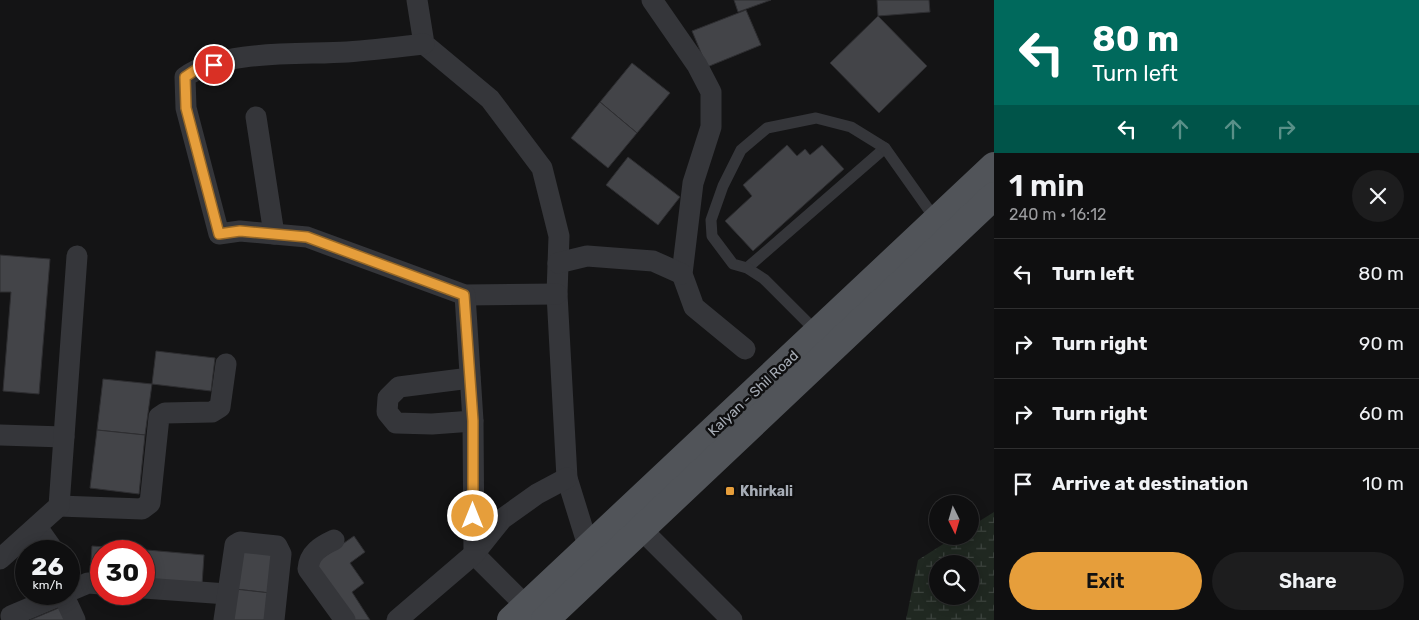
<!DOCTYPE html>
<html lang="en">
<head>
<meta charset="utf-8">
<style>
	:root { --surface:#0f0f10; --page:#1d1d1e; --text:#f1f3f6; --muted:#9b9c9f; --line:#2f2f30; --accent:#e69e3b }
	body { margin:0; font-family:Rubik,sans-serif; background:var(--page); color:var(--text); height:100vh; display:flex; flex-direction:column; font-size:19px; white-space:nowrap }
	* { box-sizing:border-box; margin:0 }
	p { font-size:16px; color:var(--muted) }
	.icon { flex:none; width:28px; height:28px; fill:none; stroke:currentColor; stroke-width:2; stroke-linecap:round; stroke-linejoin:round }
	.map { position:relative; flex:1; overflow:hidden }
	.details { display:flex; flex-direction:column; background:var(--surface); width:425px }
	.details>* { flex:none }
	.guide { background:#00695c; color:#fff; overflow:hidden }
	.needle { width:32px; rotate:175deg }
	.buttons { position:absolute; left:929px; top:495px; display:grid; gap:10px }
	.buttons a { display:grid; place-items:center; width:50px; height:50px; border-radius:50%; background:var(--surface); box-shadow:0 2px 12px #0003,0 0 0 1px var(--line); font-size:25px }
	.speed { position:absolute; left:15px; top:540px; display:flex; gap:10px; font-size:25px; font-weight:700; text-align:center }
	.speed>* { display:grid; place-content:center; width:65px; height:65px; border-radius:50%; background:var(--surface); box-shadow:0 2px 12px #0003,0 0 0 1px var(--line); line-height:1 }
	.speed small { font-size:12px; font-weight:400 }
	.speed .limit { border:8px solid #d22; background:#fff; color:#111 }
	.pin { position:absolute; display:grid; place-items:center; width:42px; height:42px; color:#fff; margin:-21px; border:2px solid #fff; border-radius:50%; box-shadow:0 1px 5px #0007 }
	.me { position:absolute; width:55px; margin:-28px; rotate:0deg; stroke-linejoin:round; filter:drop-shadow(0 0 4px #0008) }
	.turn { display:flex; align-items:center; gap:18px; height:105px; padding:0 15px; font-size:22px }
	.turn .icon { width:65px; height:65px; stroke-width:2.5 }
	.turn b { display:block; font-size:35px; line-height:42px }
	.lanes { display:flex; align-items:center; height:48px; padding:0 15px; background:#0003; justify-content:center; gap:25px; direction:ltr }
	.lanes .off { opacity:.35 }
	.round { display:grid; place-items:center; flex:none; width:52px; height:52px; border-radius:26px; background:var(--page) }
	.summary { display:flex; align-items:center; justify-content:space-between; height:85px; padding:0 15px }
	h1 { font-size:30px; font-weight:600; line-height:38px }
	.action { display:flex; gap:10px; margin-top:auto; padding:10px 15px }
	.action a { flex:1; height:58px; border-radius:30px; background:var(--accent); color:#111; font-size:20px; font-weight:600; line-height:58px; text-align:center }
	.action a+a { background:var(--page); color:var(--text) }
	ul { padding:0; list-style:none }
	li { display:flex; align-items:center; gap:15px; height:70px; padding:0 15px; border-top:1px solid var(--line) }
	li div { flex:1 }
	li b { display:block; font-size:19px }
	li em { font-style:normal }
	main { display:flex; flex:1; min-height:0 }
	.map>svg:first-child { display:block }
	.wetland { fill:url(#wetland-marsh); fill-rule:evenodd }
	.building { fill:#434448; stroke:#2e2e31 }
	.lines { fill:none; stroke-linecap:round; stroke-linejoin:round }
	.lane { stroke:#35363a; stroke-width:11 }
	.street { stroke:#35363a; stroke-width:21 }
	.primary { stroke:#515459; stroke-width:28 }
	.route-casing { stroke:#966726; stroke-width:12 }
	.route { stroke:#e69e3b; stroke-width:9 }
	.poi-dot { fill:#e69e3b; stroke:#0f0f10; stroke-width:2 }
	.labels { text-anchor:middle; stroke-width:5; stroke-linejoin:round; paint-order:stroke }
	.street-label { font-size:14px; fill:#a6acb5; stroke:#0f0f10 }
	.poi-label { font-size:14px; font-weight:bold; fill:#a6acb5; stroke:#0f0f10; text-anchor:start }
</style>
</head>
<body>
<main>
<div class="map">
<svg width="994" height="620" viewBox="0 0 994 620">
	<defs>
		<pattern id="wetland-marsh" width="20" height="14" patternUnits="userSpaceOnUse" patternTransform="scale(1.25)"><rect width="20" height="14" fill="#202821"/><path d="M1 5h8M5 5V1M11 12h8M15 12V8" fill="none" stroke="#3d443f"/></pattern>
	</defs>
	<rect width="100%" height="100%" fill="#141415"/>
	<path class="wetland" d="M 994,512 L 994,620 L 906,620 L 918,560 L 956,536 L 970,536 L 970,527 ZM 938,564 L 970,564 L 970,596 L 938,596 Z"/>
	<g class="building">
		<polygon points="734,0 771,0 738,12"/>
		<polygon points="877,0 929,0 930,12 878,16"/>
		<polygon points="746,10 761,45 707,67 692,31"/>
		<polygon points="878,16 927,66 879,113 830,63"/>
		<polygon points="632,63 670,93 637,133 600,102"/>
		<polygon points="600,102 637,133 608,168 571,138"/>
		<polygon points="787,145 797,156 805,149 810,155 822,145 844,169 753,251 725,221 752,196 743,185"/>
		<polygon points="628,157 680,197 658,225 606,185"/>
		<polygon points="0,255 50,259 39,394 3,391 11,292 0,292"/>
		<polygon points="156,351 215,358 211,391 152,384"/>
		<polygon points="103,379 152,384 145,435 97,430"/>
		<polygon points="97,430 145,435 139,494 90,488"/>
		<polygon points="354,536 365,552 350,563 364,583 352,592 370,620 349,620 311,566"/>
		<polygon points="92,546 147,550 144,581 144,551 101,551 101,578 90,577"/>
		<polygon points="240,546 276,550 270,593 235,589"/>
		<polygon points="147,550 204,555 202,585 144,581"/>
		<polygon points="235,589 270,593 267,620 232,620"/>
		<polygon points="61,607 67,620 30,620"/>
	</g>
	<g class="lines">
		<g class="lane">
			<polyline points="747,268 885,148"/>
			<polyline points="817,332 764,279 747,268 733,264 712,236 711,220 723,186 741,150 767,128 816,118 851,127 885,148 936,220"/>
		</g>
		<g class="street">
			<polyline points="417,0 424,44 490,99 542,168 559,236 557,294 567,478 589,549 596,557"/>
			<polyline points="652,0 697,65 711,92 711,127 693,183 682,274 694,307 745,349"/>
			<path d="M 424,44 C 398,47 373,50 347,52 C 300,55 224,49 185,77 L 186,108 L 219,234 L 240,231 L 307,237 L 465,295 L 557,294"/>
			<polyline points="256,117 274,234"/>
			<polyline points="558,263 587,256 653,261 682,274"/>
			<polyline points="465,295 473,421 474,554 526,606"/>
			<polyline points="470,378 399,387 388,398 387,412 396,423 432,424 473,421"/>
			<polyline points="0,435 64,437"/>
			<polyline points="59,506 142,509 150,503 159,417 165,413 212,412 220,407 226,364"/>
			<polyline points="37,527 54,551"/>
			<polyline points="640,528 732,620"/>
			<path d="M 334,540 C 321,546 309,553 308,569 L 345,620"/>
			<polyline points="0,559 59,506 77,256"/>
			<polyline points="144,588 227,594"/>
			<polyline points="69,591 88,583 101,584"/>
			<polyline points="63,594 75,620"/>
			<polyline points="11,616 63,594"/>
			<polyline points="224,620 235,545 240,542 277,546 281,554 274,620"/>
			<polyline points="397,620 474,554 502,519 537,494 567,478"/>
		</g>
		<g class="primary">
			<polyline points="511,620 994,166"/>
			<polyline points="545,620 994,196"/>
		</g>
	</g>
	<g class="lines">
		<g class="route-casing">
			<polyline id="route" points="214,65 197,69 185,77 186,108 219,234 240,231 307,237 464,295 473,421 473,516"/>
		</g>
		<use href="#route" class="route"/>
	</g>
	<rect class="poi-dot" x="725" y="486" width="10" height="10" rx="2.5"/>
	<g class="labels">
		<g class="street-label">
			<text transform="translate(753 393) rotate(-43)" y="5">Kalyan - Shil Road</text>
		</g>
		<g class="poi-label">
			<text x="740" y="496">Khirkali</text>
		</g>
	</g>
</svg>
<div class="buttons">
<a><svg class="needle" viewBox="-14 -14 28 28"><path d="M0-13l5 13h-10z" fill="#e53935"/><path d="M0 13l5-13h-10z" fill="#9b9c9f"/></svg></a>
<a><svg class="icon" aria-label="search" viewBox="0 0 24 24"><circle cx="10" cy="10" r="6"/><path d="M15 15l6 6"/></svg></a>
</div>
<div class="speed"><div>26<small>km/h</small></div><div class="limit">30</div></div>
<div class="pin" style="left:214px;top:65px;background:#d93025"><svg class="icon" aria-label="arrive" viewBox="0 0 24 24"><path d="M6 21V4h12l-3 4 3 4H6"/></svg></div>
<svg class="me" style="left:473px;top:516px" viewBox="-20 -20 40 40"><circle r="17" fill="#e69e3b" stroke="#fff" stroke-width="3"/><path d="M0-11L8 9 0 5-8 9z" fill="#fff"/></svg>
</div>
<section class="details">
<div class="guide">
<div class="turn"><svg class="icon" aria-label="left" viewBox="0 0 24 24"><path d="M17 20v-9H6M10 6l-5 5 5 5"/></svg><div><b>80 m</b>Turn left</div></div>
<div class="lanes"><svg class="icon" aria-label="left" viewBox="0 0 24 24"><path d="M17 20v-9H6M10 6l-5 5 5 5"/></svg><svg class="icon off" aria-label="ahead" viewBox="0 0 24 24"><path d="M12 20V5M6 11l6-6 6 6"/></svg><svg class="icon off" aria-label="ahead" viewBox="0 0 24 24"><path d="M12 20V5M6 11l6-6 6 6"/></svg><svg class="icon off" aria-label="right" viewBox="0 0 24 24"><path d="M7 20v-9h11M14 6l5 5-5 5"/></svg></div>
</div>
<div class="summary"><div><h1>1 min</h1><p>240 m · 16:12</p></div><a class="round"><svg class="icon" aria-label="close" viewBox="0 0 24 24"><path d="M6 6l12 12M18 6L6 18"/></svg></a></div>
<ul>
<li><svg class="icon" aria-label="left" viewBox="0 0 24 24"><path d="M17 20v-9H6M10 6l-5 5 5 5"/></svg><div><b>Turn left</b></div><em>80 m</em></li>
<li><svg class="icon" aria-label="right" viewBox="0 0 24 24"><path d="M7 20v-9h11M14 6l5 5-5 5"/></svg><div><b>Turn right</b></div><em>90 m</em></li>
<li><svg class="icon" aria-label="right" viewBox="0 0 24 24"><path d="M7 20v-9h11M14 6l5 5-5 5"/></svg><div><b>Turn right</b></div><em>60 m</em></li>
<li><svg class="icon" aria-label="arrive" viewBox="0 0 24 24"><path d="M6 21V4h12l-3 4 3 4H6"/></svg><div><b>Arrive at destination</b></div><em>10 m</em></li>
</ul>
<div class="action"><a>Exit</a><a>Share</a></div>
</section>
</main>
</body>
</html>
